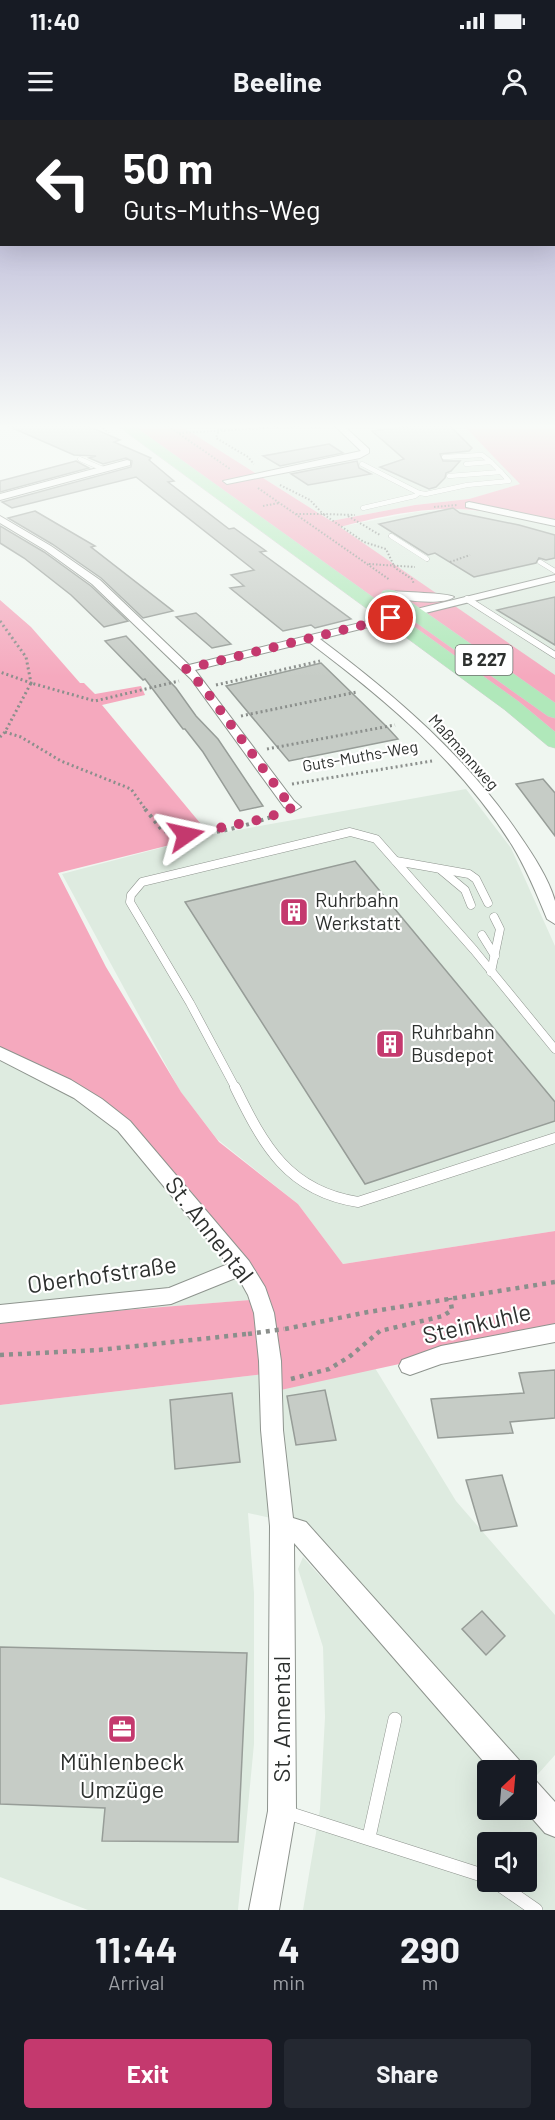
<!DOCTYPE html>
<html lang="en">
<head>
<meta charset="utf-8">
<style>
	:root { --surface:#171b24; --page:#242831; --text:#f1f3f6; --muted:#9ea1a6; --accent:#c4396e }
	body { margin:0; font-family:Barlow,sans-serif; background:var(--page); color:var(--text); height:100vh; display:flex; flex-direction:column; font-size:22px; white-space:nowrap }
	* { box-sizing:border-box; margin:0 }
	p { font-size:20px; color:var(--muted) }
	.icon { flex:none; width:33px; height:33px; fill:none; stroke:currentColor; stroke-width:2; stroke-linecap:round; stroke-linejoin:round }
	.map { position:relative; height:1790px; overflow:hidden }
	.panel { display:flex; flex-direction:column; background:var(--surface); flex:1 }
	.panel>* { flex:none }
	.top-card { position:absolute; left:0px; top:0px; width:555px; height:126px; box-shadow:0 6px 24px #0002; background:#202124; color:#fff; overflow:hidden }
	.needle { width:39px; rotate:26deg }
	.tools { position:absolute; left:477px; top:1640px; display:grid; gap:12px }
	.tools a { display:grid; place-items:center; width:60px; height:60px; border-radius:6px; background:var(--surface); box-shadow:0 6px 24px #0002; font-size:30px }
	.pin { position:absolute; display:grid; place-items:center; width:51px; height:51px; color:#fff; margin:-26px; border:3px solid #fff; border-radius:50%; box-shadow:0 2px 6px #0007 }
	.me { position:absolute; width:66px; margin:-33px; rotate:79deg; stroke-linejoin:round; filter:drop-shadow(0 0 4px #0008) }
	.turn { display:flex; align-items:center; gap:21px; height:126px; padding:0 24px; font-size:27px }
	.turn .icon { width:78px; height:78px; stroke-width:2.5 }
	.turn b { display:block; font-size:42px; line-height:51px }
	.eta { display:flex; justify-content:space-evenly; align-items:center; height:102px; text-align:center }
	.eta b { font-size:36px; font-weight:700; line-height:42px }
	.button { display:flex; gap:12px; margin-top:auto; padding:12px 24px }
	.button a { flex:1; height:69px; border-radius:6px; background:var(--accent); color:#fff; font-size:24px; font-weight:700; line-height:69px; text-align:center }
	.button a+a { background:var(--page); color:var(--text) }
	.status { display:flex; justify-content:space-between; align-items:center; height:42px; padding:0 30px; background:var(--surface); direction:ltr }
	.status svg { height:16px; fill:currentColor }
	header { display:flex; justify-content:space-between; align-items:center; height:78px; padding:0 24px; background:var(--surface); font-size:27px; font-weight:700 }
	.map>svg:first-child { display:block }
	.built { fill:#deebe0; fill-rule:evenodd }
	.green { fill:#f5a9be }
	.building { fill:#c6ccc6; stroke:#979d98; stroke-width:1.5 }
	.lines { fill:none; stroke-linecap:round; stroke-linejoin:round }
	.lane-far4-casing { stroke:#8e948e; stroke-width:5 }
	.lane-far3-casing { stroke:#8e948e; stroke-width:7 }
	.lane-far2-casing { stroke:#8e948e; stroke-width:9 }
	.lane-far1-casing { stroke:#8e948e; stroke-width:11 }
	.lane-casing { stroke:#8e948e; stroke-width:14 }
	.street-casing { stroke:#8e948e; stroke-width:2 }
	.primary-casing { stroke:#d1d2d1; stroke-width:1 }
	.path-far3 { stroke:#8b8f8c; stroke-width:2; stroke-dasharray:1.5 2; stroke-linecap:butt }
	.path-far2 { stroke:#8b8f8c; stroke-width:3; stroke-dasharray:2 3; stroke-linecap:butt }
	.path-far1 { stroke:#8b8f8c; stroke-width:4; stroke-dasharray:3 4.5; stroke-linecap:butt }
	.path { stroke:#8b8f8c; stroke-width:4.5; stroke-dasharray:4 5; stroke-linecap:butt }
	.lane-far4 { stroke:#fff; stroke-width:4.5 }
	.lane-far3 { stroke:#fff; stroke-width:6 }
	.lane-far2 { stroke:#fff; stroke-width:8 }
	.lane-far1 { stroke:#fff; stroke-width:10 }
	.lane { stroke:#fff; stroke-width:13 }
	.street { fill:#fff; fill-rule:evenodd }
	.primary { fill:#b0e8ba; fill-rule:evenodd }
	.path-bridge { stroke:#8b8f8c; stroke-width:4.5; stroke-dasharray:4 5; stroke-linecap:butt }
	.route { stroke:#c4396e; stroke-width:10; stroke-dasharray:0 18 }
	.labels { text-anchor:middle; stroke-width:4.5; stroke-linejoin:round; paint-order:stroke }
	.far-street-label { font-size:16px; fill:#2e312f; stroke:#fff }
	.shield { fill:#fff; stroke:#6d6f6d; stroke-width:1.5 }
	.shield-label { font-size:18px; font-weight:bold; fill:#2e312f }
	.poi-label { font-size:20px; fill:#2e312f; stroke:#fff; text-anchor:start }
	.near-street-label { font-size:24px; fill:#2e312f; stroke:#fff }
	.near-poi-label { font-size:24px; fill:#2e312f; stroke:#fff }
</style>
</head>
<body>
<div class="status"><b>11:40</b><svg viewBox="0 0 49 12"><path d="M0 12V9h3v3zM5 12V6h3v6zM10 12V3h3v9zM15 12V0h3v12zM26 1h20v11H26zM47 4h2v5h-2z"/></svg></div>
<header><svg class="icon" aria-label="menu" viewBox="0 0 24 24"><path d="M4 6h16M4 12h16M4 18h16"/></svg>Beeline<svg class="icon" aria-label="person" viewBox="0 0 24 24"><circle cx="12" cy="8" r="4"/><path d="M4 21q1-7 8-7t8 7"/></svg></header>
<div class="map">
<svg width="555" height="1790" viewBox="0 0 555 1790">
	<rect width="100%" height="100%" fill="#eff6f0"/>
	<g class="built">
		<polygon points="181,306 464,306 521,364 470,379 415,385 331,401"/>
		<polygon points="454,389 479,391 555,406 555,556 339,407 416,392"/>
		<polygon points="466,669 511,728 555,826 555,1111 343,1144 298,1084 217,1019 180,971 62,754 210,715"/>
		<polygon points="0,934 102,988 226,1125 251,1180 0,1200"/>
		<polygon points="375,1248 456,1381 555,1495 555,1635 530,1663 527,1659 526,1650 518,1650 298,1404 248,1393 254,1473 254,1624 238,1790 88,1790 0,1757 0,1285 264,1254 268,1272"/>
		<path d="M 303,1437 L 495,1650 L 488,1650 L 488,1689 L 526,1689 L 555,1716 L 555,1790 L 303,1790 L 320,1689 L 325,1597 L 323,1527 L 298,1449 ZM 488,1722 L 526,1722 L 526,1761 L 488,1761 Z"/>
	</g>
	<g class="green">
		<path d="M 125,306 L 181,306 L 331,401 L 415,385 L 469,379 L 520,364 L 464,306 L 555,306 L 555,406 C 523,399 488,389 454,389 C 419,388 373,398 340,407 L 555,555 L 555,621 Z"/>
		<polygon points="0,480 31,507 80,563 84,563 95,574 141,566 145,575 102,585 210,715 58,753 106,847 181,972 219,1022 298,1084 343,1144 555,1111 555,1210 267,1273 264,1254 0,1285 0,1200 250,1180 242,1151 126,1006 0,932"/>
	</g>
	<g class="building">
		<polygon points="8,306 88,306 120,320 114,322 151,338 149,340 174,361 168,362 229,409 234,408 266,431 260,432 351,499 315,508 311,505 283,511 230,468 244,466 231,455 254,450 136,357 12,388 2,382 131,347 132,341 126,338 103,344 89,338 96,336 74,335"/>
		<polygon points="414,306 450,306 472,328 469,331 440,334 443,341 460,341 451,351 446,353 445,358 436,367 429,369 380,347 404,339 372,311"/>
		<polygon points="329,324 343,333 280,346 263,336"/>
		<polygon points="76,341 89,348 0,372 0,361"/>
		<polygon points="357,341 359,348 371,354 308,365 291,354"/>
		<polygon points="453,388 460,393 519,405 555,415 555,438 546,440 539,438 536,443 474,457 435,433 428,435 379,404"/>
		<polygon points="35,391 95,426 91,427 173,491 143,498 101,458 52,424 8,398"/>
		<polygon points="0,406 44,432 91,466 128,501 104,507 71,475 24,438 0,423"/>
		<polygon points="555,477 555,525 497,490"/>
		<polygon points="196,493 202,498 231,524 212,528 176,497"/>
		<polygon points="126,516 176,568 196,596 218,619 263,686 240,691 203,632 185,609 183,609 145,559 143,560 105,521"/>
		<polygon points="321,543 387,607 398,619 289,641 226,566"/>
		<polygon points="543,659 555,673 555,716 516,664"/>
		<polygon points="355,741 555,982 555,1001 365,1064 185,782"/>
		<polygon points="555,1250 555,1298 510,1302 513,1313 438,1318 431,1279 524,1273 519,1253"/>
		<polygon points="325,1270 336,1320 296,1325 287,1276"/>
		<polygon points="232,1273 240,1342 175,1349 170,1280"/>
		<polygon points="502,1355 517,1406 481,1411 466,1360"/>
		<polygon points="482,1491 505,1516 486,1535 462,1509"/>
		<polygon points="0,1527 247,1533 238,1722 102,1721 105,1688 0,1684"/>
	</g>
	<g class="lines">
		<g class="lane-far4-casing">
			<g id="lane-far4">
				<polyline points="444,337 482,335 491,342"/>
				<polyline points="80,339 103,349"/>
				<polyline points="362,344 419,373 426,374 467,365 509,361 501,352"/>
				<polyline points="449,356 501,352 491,342 466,344"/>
				<polyline points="363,388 415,376 419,373"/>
				<polyline points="391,416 427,439"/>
				<polyline points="540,442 555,451"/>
			</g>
		</g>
		<g class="lane-far3-casing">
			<polyline id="lane-far3" points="467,479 555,535"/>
		</g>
		<g class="lane-far2-casing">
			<g id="lane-far2">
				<polyline points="396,741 469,754 476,759 488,783"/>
				<polyline points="441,750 465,770 471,785"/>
				<polyline points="482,815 495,836"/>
				<polyline points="491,852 500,809 494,797"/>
				<polyline points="236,969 190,883 130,782 131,775 142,762 350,712 376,719 474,830 555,929"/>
			</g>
		</g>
		<g class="lane-far1-casing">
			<path id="lane-far1" d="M 235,967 C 264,1026 288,1071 358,1082 L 555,1018"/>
		</g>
		<g class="lane-casing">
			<g id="lane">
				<polyline points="285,1692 488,1757"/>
				<polyline points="369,1717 395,1599"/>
				<polyline points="494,1761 536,1790"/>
			</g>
		</g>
		<g class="street-casing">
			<g id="street">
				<polygon points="335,306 344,306 369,329 369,333 360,338 227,364 223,361 361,331"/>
				<polygon points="127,340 130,341 130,345 0,380 0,374"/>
				<polygon points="469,382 555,400 555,406 466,387 466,383"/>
				<path d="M 0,396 L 51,426 L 100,460 L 189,545 L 555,455 L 555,461 L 320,519 C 396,576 467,637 520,716 C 533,735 549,759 555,781 C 555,788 555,797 555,804 L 547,799 C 537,774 526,748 512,725 C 460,642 386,580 309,522 L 195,550 L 294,681 L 301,687 L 294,691 L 284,687 L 191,559 L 92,464 L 45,430 L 0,403 Z"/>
				<path d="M 388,471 C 399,472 450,473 454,477 C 442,486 400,480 384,476 L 384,472 Z"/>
				<polygon points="0,927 71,960 102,979 130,1001 249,1141 265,1167 274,1193 281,1241 283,1310 293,1398 306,1402 519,1640 523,1650 491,1650 294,1423 296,1691 279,1790 249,1790 268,1691 270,1406 261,1310 259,1241 254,1193 248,1175 238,1157 171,1184 0,1203 0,1185 169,1168 228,1144 118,1011 74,978 0,940"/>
				<polygon points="555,1204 555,1222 441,1244 410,1255 402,1252 399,1246 402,1240 441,1226"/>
				<polygon points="526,1657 536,1661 555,1682 555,1717 545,1713 524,1689 526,1689"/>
			</g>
		</g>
		<g class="primary-casing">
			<g id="primary">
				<polygon points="118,306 134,306 519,582 555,612 555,628 548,626 505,590"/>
				<polygon points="389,470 395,471 555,583 555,598 548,596 383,479 380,475 383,471"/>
			</g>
		</g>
		<g class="path-far3">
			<polyline points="100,306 109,313"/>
			<polyline points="168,306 230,349"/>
			<polyline points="207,306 226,311"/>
			<polyline points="301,306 321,308"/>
			<polyline points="218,312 216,318 248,337 254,344"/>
			<polyline points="179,313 300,306"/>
			<polyline points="280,365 310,380 323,394 355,395"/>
			<polyline points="258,368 390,460"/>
			<polyline points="263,386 279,383"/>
			<polyline points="434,387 457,385"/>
			<polyline points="296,394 323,394 364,422 386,429 395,448 412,459 414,464"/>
			<polyline points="348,396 380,415"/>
			<polyline points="450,442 470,435"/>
			<polyline points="369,444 415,447"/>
		</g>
		<g class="path-far2">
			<polyline points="0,501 26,537 31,563 0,552"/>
			<polyline points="216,565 320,541"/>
			<polyline points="241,596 357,572"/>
			<polyline points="5,612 21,617 61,641 131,669 146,690"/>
			<polyline points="0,617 5,612 31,563 95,581 179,561"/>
			<polyline points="267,629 395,605"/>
			<polyline points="292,664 432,641"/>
		</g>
		<path class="path-far1" d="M 145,689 L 162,710 C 195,723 248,705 280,694"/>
		<g class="path">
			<polyline points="285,1209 368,1192 555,1162"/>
			<polyline points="0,1235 99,1230 247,1214"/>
			<polyline points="291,1259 329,1249 349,1237 380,1211 443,1196 452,1190 450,1178"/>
		</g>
		<use href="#lane-far4" class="lane-far4"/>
		<use href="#lane-far3" class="lane-far3"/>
		<use href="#lane-far2" class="lane-far2"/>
		<use href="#lane-far1" class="lane-far1"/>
		<use href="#lane" class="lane"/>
		<use href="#street" class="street"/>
		<use href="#primary" class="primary"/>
		<polyline class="path-bridge" points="248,1214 284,1209"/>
	</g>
	<linearGradient id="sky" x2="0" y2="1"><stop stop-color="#a5a2cc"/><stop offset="0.55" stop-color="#f8fbf8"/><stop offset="1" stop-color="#f8fbf8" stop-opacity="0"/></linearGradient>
	<rect width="555" height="557" fill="url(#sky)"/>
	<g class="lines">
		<polyline class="route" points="186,715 267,698 294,687 289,684 204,568 186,549 391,498"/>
	</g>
	<defs>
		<g id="building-square" transform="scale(1.5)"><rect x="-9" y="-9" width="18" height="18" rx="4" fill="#c4396e" stroke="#fff"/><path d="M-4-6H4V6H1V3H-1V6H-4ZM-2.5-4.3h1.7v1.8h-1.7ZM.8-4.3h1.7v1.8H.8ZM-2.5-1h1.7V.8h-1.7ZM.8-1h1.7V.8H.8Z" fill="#fff"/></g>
		<g id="office-square" transform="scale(1.5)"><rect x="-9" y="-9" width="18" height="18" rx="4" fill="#c4396e" stroke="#fff"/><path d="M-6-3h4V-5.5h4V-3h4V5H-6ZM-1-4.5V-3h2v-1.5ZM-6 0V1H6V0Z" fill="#fff"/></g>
	</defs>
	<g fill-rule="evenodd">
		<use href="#building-square" x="294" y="792"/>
		<use href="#building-square" x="390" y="924"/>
		<use href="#office-square" x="122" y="1609"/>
	</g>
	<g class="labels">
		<g class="far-street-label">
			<text transform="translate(464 632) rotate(48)" y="6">Maßmannweg</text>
			<text transform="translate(360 636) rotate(-10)" y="6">Guts-Muths-Weg</text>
		</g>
		<rect class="shield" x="455.5" y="525" width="57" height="30" rx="4.5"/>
		<g class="shield-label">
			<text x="484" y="546">B 227</text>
		</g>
		<g class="poi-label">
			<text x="315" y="787">Ruhrbahn<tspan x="315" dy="23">Werkstatt</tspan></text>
			<text x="411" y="919">Ruhrbahn<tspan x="411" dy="23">Busdepot</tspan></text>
		</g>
		<g class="near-street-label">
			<text transform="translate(209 1110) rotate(52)" y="8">St. Annental</text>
			<text transform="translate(102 1155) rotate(-8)" y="8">Oberhofstraße</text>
			<text transform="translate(477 1204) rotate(-13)" y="8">Steinkuhle</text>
			<text transform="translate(282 1599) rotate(-90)" y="8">St. Annental</text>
		</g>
		<g class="near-poi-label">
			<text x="122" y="1650">Mühlenbeck<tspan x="122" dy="28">Umzüge</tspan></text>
		</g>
	</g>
</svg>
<div class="tools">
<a><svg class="needle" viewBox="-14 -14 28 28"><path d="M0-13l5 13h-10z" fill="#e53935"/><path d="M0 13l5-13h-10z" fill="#9ea1a6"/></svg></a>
<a><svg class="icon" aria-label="sound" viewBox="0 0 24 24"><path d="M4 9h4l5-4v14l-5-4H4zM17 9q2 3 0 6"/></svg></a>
</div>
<div class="pin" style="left:391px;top:498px;background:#d93025"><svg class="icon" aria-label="arrive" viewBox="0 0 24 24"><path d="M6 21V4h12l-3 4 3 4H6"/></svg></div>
<svg class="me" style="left:186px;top:715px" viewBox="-20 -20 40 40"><path d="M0-17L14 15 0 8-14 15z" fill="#c4396e" stroke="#fff" stroke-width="4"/></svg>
<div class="top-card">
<div class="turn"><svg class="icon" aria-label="left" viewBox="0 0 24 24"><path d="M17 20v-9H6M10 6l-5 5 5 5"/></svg><div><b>50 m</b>Guts-Muths-Weg</div></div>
</div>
</div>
<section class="panel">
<div class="eta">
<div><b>11:44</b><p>Arrival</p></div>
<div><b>4</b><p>min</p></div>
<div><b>290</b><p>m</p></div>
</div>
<div class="button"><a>Exit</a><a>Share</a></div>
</section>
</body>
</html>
